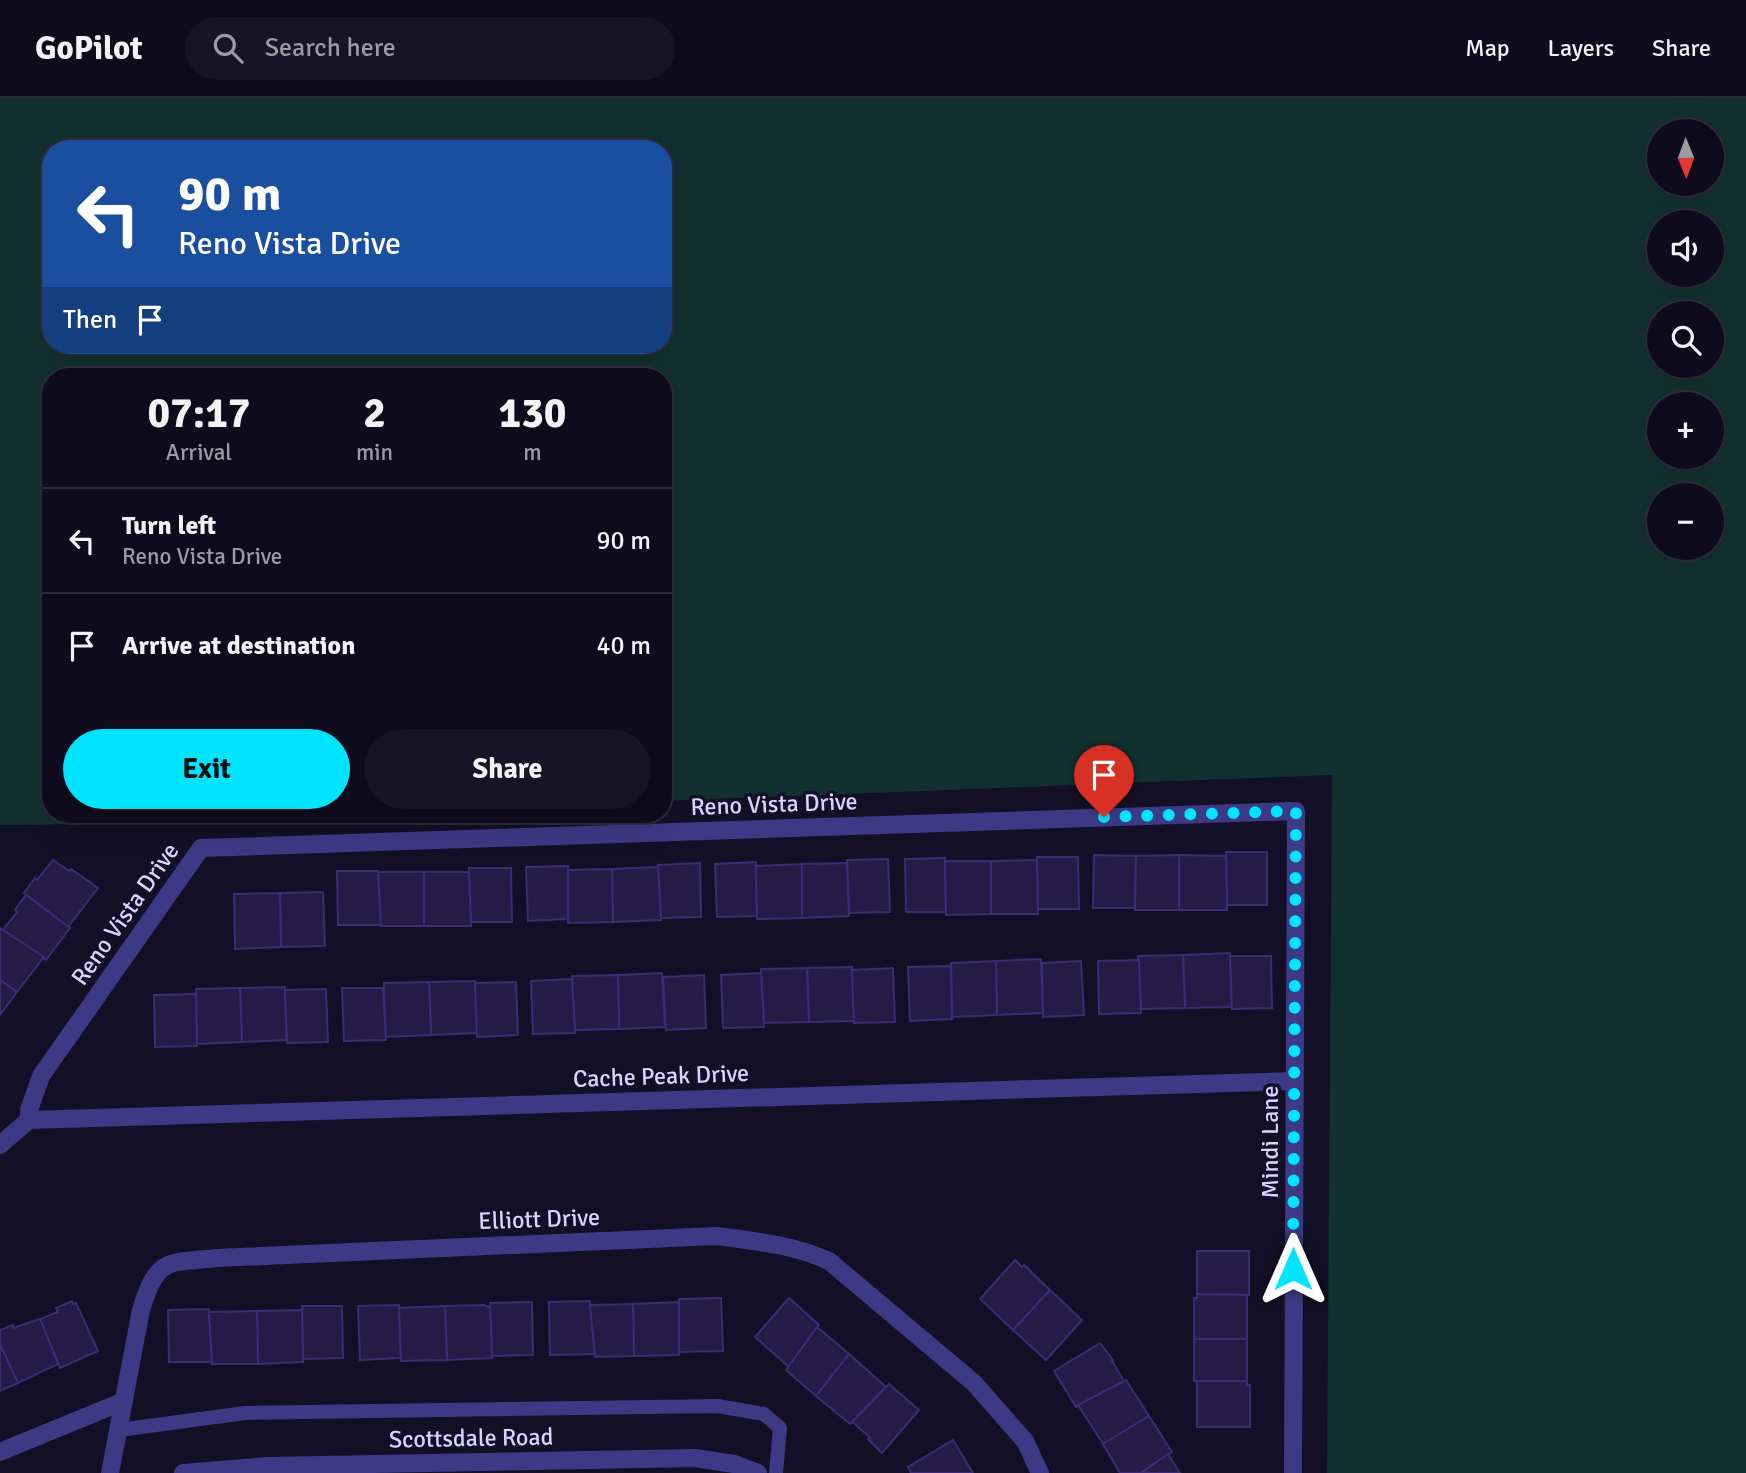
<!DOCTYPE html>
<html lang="en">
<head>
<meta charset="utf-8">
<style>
	:root { --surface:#0e0b1c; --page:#171425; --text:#f1f3f6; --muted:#9b9ba3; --line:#2e2b3b; --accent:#00e5ff }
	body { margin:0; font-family:Signika,sans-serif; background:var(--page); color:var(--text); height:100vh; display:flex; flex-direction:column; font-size:26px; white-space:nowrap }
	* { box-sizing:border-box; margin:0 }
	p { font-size:23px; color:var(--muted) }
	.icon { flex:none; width:38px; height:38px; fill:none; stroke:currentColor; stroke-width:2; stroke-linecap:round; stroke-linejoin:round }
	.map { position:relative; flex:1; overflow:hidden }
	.panel { position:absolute; left:42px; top:270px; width:630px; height:455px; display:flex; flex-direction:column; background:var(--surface); border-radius:28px; box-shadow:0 7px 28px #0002,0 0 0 2px var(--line) }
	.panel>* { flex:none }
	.hud { position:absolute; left:42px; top:42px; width:630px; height:214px; border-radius:28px; box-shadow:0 7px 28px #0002,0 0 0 2px var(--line); background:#1a4fa0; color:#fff; overflow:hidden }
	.needle { width:46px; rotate:179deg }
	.tools { position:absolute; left:1647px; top:21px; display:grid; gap:14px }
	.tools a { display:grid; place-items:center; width:77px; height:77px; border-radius:50%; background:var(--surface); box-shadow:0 7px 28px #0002,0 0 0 2px var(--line); font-size:35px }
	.pin { position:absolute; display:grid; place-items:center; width:60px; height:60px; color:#fff; margin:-72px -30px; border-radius:50% 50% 50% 0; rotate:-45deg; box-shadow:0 0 7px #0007 }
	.pin .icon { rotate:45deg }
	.me { position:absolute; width:77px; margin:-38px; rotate:0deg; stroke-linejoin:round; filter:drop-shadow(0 0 5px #0008) }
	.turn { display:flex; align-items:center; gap:24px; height:147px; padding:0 21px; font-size:32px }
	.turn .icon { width:91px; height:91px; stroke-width:2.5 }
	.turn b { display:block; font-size:49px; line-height:60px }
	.then { display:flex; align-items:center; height:66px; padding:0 21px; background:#0003; gap:14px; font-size:26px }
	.eta { display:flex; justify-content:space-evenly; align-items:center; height:119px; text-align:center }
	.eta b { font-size:42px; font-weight:700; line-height:49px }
	.cta { display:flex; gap:14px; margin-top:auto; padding:14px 21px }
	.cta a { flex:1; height:80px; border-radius:42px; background:var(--accent); color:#111; font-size:28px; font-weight:700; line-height:80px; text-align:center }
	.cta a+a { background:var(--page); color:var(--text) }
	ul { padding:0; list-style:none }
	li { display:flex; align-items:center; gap:21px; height:105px; padding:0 21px; border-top:2px solid var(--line) }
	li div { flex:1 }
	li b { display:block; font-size:26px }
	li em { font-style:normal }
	header { display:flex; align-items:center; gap:42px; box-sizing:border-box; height:98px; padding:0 35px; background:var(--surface); border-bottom:2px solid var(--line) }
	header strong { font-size:33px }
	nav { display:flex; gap:38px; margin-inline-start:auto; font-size:24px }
	.search { width:490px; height:63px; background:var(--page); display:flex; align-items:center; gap:18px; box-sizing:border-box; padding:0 24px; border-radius:38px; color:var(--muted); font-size:26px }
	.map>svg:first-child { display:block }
	.green { fill:#12302f; fill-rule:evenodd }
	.building { fill:#241b47; stroke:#3b2d73; stroke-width:2 }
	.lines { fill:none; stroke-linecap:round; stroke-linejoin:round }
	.service { stroke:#3d3a85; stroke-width:14 }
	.minor { stroke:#3d3a85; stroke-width:18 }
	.route { stroke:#00e5ff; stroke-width:12; stroke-dasharray:0 21.6 }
	.labels { text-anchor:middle; stroke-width:7; stroke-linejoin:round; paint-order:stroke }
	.street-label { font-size:24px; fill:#d9d4ff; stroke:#130f26 }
</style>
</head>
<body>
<header>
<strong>GoPilot</strong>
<div class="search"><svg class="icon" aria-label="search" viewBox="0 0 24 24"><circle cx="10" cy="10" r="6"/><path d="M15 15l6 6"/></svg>Search here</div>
<nav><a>Map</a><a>Layers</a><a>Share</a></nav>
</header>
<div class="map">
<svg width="1746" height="1375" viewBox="0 0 1746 1375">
	<rect width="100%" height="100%" fill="#130f26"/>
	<path class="green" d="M 0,0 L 1746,0 L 1746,1375 L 1327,1375 L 1332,677 L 663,703 L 663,278 L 51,278 L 51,716 L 334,716 L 35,727 L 0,727 ZM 1659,33 L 1712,33 L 1712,86 L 1659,86 ZM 51,51 L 663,51 L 663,247 L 51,247 ZM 1659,124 L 1712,124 L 1712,177 L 1659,177 ZM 1659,215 L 1712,215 L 1712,268 L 1659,268 ZM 1659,306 L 1712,306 L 1712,359 L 1659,359 ZM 1659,397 L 1712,397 L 1712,450 L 1659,450 Z"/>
	<g class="building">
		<polygon points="1226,754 1267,754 1267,807 1227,807"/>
		<polygon points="1094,757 1136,758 1135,810 1093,810"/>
		<polygon points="1179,757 1179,812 1135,812 1136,758"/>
		<polygon points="1179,757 1226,758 1227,812 1179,812"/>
		<polygon points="1037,759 1078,759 1079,811 1038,811"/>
		<polygon points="945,760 946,814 906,814 905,761"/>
		<polygon points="888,761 890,814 849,815 847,762"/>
		<polygon points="53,762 69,773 71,771 98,790 68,829 24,795 35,780 37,782"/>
		<polygon points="1037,762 1038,816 991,816 991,763"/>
		<polygon points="945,763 991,763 991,816 946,817"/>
		<polygon points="756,764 757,818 717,819 715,766"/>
		<polygon points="700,765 701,819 661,820 658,767"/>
		<polygon points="847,765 849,818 802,820 802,766"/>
		<polygon points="802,766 802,820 757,821 756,768"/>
		<polygon points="568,768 568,821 528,823 526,769"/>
		<polygon points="658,769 661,822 613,824 612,771"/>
		<polygon points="469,770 511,770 512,824 471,824"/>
		<polygon points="612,771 613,824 568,825 568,772"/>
		<polygon points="337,773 378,773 381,827 338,827"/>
		<polygon points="378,774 424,774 424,828 381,828"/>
		<polygon points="424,774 469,774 471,828 424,828"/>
		<polygon points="323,794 325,848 281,849 280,795"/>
		<polygon points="280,795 281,849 235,851 234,796"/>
		<polygon points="26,797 70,830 46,862 3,832 17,814 15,812"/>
		<polygon points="0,830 44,859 17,894 0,882"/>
		<polygon points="1230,855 1232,909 1185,910 1183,857"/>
		<polygon points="1183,857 1185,910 1141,911 1138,858"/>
		<polygon points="1230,858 1271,858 1272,910 1232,911"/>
		<polygon points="1041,861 1043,915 997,917 996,863"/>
		<polygon points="1139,862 1141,915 1099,916 1098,863"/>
		<polygon points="996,863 997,917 952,919 951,865"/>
		<polygon points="1081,863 1084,917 1043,919 1042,865"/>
		<polygon points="951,868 952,921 910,923 908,869"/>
		<polygon points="852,869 854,923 809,924 807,870"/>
		<polygon points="807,870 809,924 764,925 761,871"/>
		<polygon points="893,870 895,924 854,925 852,872"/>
		<polygon points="662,875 665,929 619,931 618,877"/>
		<polygon points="761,875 764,929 723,930 721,877"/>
		<polygon points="618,877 619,931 575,932 572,878"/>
		<polygon points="704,877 706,930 666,932 663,879"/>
		<polygon points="572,881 575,935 533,936 531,883"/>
		<polygon points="0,882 17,894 0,917"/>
		<polygon points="475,883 477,935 431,937 429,884"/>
		<polygon points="429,884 431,937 385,939 384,885"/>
		<polygon points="516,884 518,937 477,939 475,885"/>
		<polygon points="285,889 287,942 242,944 240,890"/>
		<polygon points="240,890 242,944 197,946 196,891"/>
		<polygon points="342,890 383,890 386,942 344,943"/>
		<polygon points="326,891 328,944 287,945 285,892"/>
		<polygon points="196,896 197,948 155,949 154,897"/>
		<polygon points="1197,1153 1249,1153 1249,1197 1197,1196"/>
		<polygon points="1015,1162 1022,1169 1024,1167 1050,1192 1013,1232 980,1201"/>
		<polygon points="1050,1192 1082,1222 1046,1262 1013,1232"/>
		<polygon points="1197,1196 1247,1197 1247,1241 1194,1241 1194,1200 1197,1200"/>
		<polygon points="721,1200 723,1253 679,1254 679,1201"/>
		<polygon points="789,1200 819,1227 789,1269 755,1239"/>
		<polygon points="72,1203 73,1206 76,1205 98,1253 60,1270 40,1221 58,1214 56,1210"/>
		<polygon points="590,1203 595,1256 550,1257 549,1204"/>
		<polygon points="532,1204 533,1257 492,1258 490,1205"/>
		<polygon points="679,1204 679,1257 634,1258 633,1206"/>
		<polygon points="633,1206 634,1258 595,1259 590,1207"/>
		<polygon points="399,1207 401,1260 360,1262 358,1208"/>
		<polygon points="484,1207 490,1209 492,1260 447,1262 445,1208"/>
		<polygon points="302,1208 342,1208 343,1260 303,1261"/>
		<polygon points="445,1208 447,1262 401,1263 399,1210"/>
		<polygon points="209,1211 212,1264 169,1264 168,1212"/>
		<polygon points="302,1212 303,1264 258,1266 257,1213"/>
		<polygon points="257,1213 258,1266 212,1266 209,1214"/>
		<polygon points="40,1221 58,1266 18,1285 0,1246 0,1232 13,1227 13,1230"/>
		<polygon points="817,1229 849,1256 816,1298 786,1272"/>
		<rect x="1194" y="1241" width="53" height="42"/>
		<polygon points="1100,1245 1113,1262 1112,1263 1124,1283 1076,1309 1054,1273"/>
		<polygon points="0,1246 18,1285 0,1293"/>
		<polygon points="849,1256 886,1289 850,1326 816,1298"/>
		<polygon points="1126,1282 1149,1318 1103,1346 1078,1307"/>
		<polygon points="1197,1283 1247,1283 1247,1287 1250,1287 1250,1329 1197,1329"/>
		<polygon points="889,1286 919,1312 882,1355 868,1341 870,1339 852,1324"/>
		<polygon points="1149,1318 1172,1354 1141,1375 1120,1375 1103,1346"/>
		<polygon points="953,1342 973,1375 911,1375 908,1369"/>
		<polygon points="1168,1356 1180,1375 1141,1375"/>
	</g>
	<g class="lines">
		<polyline class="service" points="119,1332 245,1315 718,1308 764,1316 780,1330 776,1375"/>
		<g class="minor">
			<polyline points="29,1022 29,1012 41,978 201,750 1296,713 1293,1375"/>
			<polyline points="29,1022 1294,983"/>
			<polyline points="0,1047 29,1022"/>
			<polyline points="0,1354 124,1303"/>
			<path d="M 110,1375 L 141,1212 C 157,1159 167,1165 217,1160 L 717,1138 C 755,1143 794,1147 829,1163 L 974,1285 L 1025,1343 L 1040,1375"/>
			<polyline points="183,1375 267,1368 695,1360 734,1366 758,1375"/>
		</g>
	</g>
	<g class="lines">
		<polyline class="route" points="1104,719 1296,713 1293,1171"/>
	</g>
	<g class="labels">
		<g class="street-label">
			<text transform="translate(774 706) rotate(-2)" y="8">Reno Vista Drive</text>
			<text transform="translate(125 816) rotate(-55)" y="8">Reno Vista Drive</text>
			<text transform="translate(661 978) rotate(-2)" y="8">Cache Peak Drive</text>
			<text transform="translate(1270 1044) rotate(-90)" y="8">Mindi Lane</text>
			<text transform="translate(539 1121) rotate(-2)" y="8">Elliott Drive</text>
			<text transform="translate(471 1340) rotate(-1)" y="8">Scottsdale Road</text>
		</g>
	</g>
</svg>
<div class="tools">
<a><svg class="needle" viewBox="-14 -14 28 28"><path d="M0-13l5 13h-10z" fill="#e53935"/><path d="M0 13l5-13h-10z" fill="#9b9ba3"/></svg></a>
<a><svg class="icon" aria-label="sound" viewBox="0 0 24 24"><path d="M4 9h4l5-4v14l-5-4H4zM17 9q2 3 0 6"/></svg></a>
<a><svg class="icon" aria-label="search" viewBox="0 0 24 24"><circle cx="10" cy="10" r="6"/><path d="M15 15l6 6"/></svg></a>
<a>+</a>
<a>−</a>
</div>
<div class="pin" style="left:1104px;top:719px;background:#d93025"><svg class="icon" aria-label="arrive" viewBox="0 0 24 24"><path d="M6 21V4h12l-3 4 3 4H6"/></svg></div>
<svg class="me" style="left:1293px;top:1171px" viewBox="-20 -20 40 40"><path d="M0-17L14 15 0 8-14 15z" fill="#00e5ff" stroke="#fff" stroke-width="4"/></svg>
<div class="hud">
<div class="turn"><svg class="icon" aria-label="left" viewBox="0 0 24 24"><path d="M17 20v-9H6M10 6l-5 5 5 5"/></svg><div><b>90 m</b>Reno Vista Drive</div></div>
<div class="then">Then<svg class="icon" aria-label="arrive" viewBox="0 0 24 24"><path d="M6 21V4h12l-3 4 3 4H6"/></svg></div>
</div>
<section class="panel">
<div class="eta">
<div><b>07:17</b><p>Arrival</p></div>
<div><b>2</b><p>min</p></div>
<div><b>130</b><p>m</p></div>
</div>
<ul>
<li><svg class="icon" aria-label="left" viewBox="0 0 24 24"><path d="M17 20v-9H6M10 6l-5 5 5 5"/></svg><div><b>Turn left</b><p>Reno Vista Drive</p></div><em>90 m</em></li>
<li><svg class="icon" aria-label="arrive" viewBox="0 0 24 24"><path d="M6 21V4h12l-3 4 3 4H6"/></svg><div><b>Arrive at destination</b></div><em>40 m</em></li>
</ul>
<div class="cta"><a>Exit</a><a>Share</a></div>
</section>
</div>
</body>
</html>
